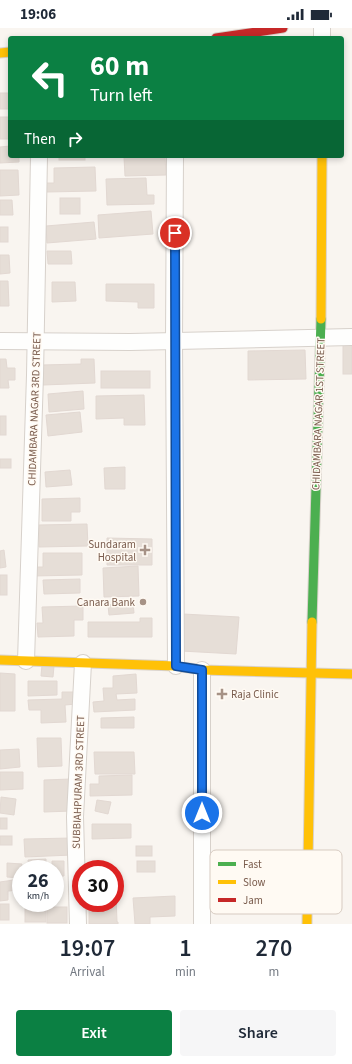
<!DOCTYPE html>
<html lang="en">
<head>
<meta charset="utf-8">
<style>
	:root { --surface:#fff; --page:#f6f6f7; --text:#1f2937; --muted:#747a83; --accent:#0b8043 }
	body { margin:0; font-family:"Source Sans 3",sans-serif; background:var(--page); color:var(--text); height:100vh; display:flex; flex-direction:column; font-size:15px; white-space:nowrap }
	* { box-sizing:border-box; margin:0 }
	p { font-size:13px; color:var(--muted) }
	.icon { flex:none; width:22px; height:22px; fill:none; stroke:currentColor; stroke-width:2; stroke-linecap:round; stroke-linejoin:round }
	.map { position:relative; height:896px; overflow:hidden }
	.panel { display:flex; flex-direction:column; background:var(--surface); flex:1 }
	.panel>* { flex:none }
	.banner { position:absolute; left:8px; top:8px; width:336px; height:122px; border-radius:4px; box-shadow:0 2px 6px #0003; background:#0b8043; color:#fff; overflow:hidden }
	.speed { position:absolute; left:12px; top:832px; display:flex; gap:8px; font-size:20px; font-weight:700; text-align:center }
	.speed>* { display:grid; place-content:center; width:52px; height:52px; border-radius:50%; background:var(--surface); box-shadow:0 2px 6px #0003; line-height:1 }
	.speed small { font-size:10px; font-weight:400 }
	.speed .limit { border:6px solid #d22; background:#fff; color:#111 }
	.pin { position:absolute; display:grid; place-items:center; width:34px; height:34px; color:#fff; margin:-17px; border:2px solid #fff; border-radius:50%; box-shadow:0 1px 4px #0007 }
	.me { position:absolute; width:44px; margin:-22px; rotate:0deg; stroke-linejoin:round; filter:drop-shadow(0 0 3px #0008) }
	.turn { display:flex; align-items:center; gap:14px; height:84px; padding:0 16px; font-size:18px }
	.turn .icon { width:52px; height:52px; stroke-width:2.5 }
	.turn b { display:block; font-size:28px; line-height:34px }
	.then { display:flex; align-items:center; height:38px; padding:0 16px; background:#0003; gap:8px; font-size:15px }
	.eta { display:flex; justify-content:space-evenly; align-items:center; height:68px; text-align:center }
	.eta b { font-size:24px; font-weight:600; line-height:28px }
	.cta { display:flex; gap:8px; margin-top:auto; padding:8px 16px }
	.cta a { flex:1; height:46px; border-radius:4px; background:var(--accent); color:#fff; font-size:16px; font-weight:600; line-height:46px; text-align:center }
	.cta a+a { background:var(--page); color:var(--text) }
	.status { display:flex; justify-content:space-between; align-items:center; height:28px; padding:0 20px; background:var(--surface); direction:ltr }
	.status svg { height:11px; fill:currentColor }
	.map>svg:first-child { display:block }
	.building { fill:#e6ded7; stroke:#e2d8d2 }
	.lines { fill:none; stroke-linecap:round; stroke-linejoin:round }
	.street-casing { stroke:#d7d1cb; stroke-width:18 }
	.fast-casing { stroke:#d9d2cb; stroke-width:11 }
	.slow-casing { stroke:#d9d2cb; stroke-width:11 }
	.jam-casing { stroke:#d9d2cb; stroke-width:11 }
	.street { stroke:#fefefd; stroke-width:16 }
	.fast { stroke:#4caf50; stroke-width:9 }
	.slow { stroke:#ffc107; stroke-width:9 }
	.jam { stroke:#c62828; stroke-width:9 }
	.route-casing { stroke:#114b97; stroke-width:10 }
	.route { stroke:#1a73e8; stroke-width:7 }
	.poi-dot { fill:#a69286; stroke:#fffaf3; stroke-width:1.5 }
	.labels { text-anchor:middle; stroke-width:3; stroke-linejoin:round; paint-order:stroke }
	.street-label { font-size:11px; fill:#7a5c4d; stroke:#fffaf3 }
	.poi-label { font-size:11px; fill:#7a5c4d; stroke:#fffaf3; text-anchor:end }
	.key { fill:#fffaf3; stroke:#d7cbc1; stroke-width:1 }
	.key-label { font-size:11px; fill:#7a5c4d }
</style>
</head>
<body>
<div class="status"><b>19:06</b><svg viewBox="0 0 49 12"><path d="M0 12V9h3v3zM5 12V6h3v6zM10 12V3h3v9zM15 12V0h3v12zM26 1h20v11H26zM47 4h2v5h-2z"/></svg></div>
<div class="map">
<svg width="352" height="896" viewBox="0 0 352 896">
	<rect width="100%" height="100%" fill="#f9f5f0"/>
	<g class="building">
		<rect x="0" y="65" width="10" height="16"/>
		<rect x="0" y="89" width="10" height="22"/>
		<polygon points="10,118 10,128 19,128 19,134 0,135 0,119"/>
		<rect x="59" y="128" width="26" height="4"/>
		<polygon points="165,128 166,147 125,148 124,129"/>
		<polygon points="95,139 96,163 46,164 45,155 54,155 54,140"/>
		<polygon points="0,142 18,142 19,167 0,168"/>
		<polygon points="146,150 147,167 154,167 154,176 107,177 106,151"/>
		<rect x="60" y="170" width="20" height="16"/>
		<polygon points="0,172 12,172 13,187 0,187"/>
		<polygon points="151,183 153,206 99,210 98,187"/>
		<polygon points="94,194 96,211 47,215 46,198"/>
		<rect x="0" y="199" width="8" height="15"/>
		<polygon points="47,223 71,223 72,236 48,236"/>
		<polygon points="0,227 9,227 10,245 0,246"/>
		<polygon points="0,253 8,253 9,278 0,278"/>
		<polygon points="52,254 75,254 76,273 52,274"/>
		<polygon points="106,256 154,256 154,280 138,280 138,274 106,273"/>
		<rect x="343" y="317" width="9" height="29"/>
		<polygon points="305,322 306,351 248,352 248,323"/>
		<polygon points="0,331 6,331 7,340 15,340 15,352 8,352 9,360 0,360"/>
		<polygon points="81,331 94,331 95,355 43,357 42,337 81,336"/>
		<rect x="101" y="343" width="49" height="17"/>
		<polygon points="83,363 84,381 49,384 48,366"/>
		<polygon points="144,367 145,397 124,397 124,390 96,391 96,368"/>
		<polygon points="80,384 82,404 48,408 46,387"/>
		<rect x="0" y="388" width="6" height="19"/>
		<rect x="0" y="431" width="11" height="9"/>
		<polygon points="125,439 125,461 105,461 104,440"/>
		<polygon points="70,442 72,457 46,459 45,444"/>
		<polygon points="80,470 80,484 71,484 71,493 42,493 42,471"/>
		<polygon points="87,496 88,518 39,519 39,497"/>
		<polygon points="107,510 152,511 152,537 107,537"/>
		<polygon points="4,522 6,539 0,540 0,523"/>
		<polygon points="43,525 82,525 82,547 32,548 32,539 43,539"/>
		<polygon points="138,538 139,568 104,569 103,540"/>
		<rect x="0" y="547" width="7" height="20"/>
		<polygon points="80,551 80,565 44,566 43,552"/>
		<polygon points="133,575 134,585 109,587 108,577"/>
		<polygon points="83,578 83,592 74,592 74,608 38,609 37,595 43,595 42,579"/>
		<polygon points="183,586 239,589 236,626 181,623"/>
		<polygon points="140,590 152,590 152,609 88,609 88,594 140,594"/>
		<polygon points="42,637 54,638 53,649 41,648"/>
		<polygon points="0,645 15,646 15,683 0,683"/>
		<polygon points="136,646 137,665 116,666 117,672 135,671 135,682 94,684 93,674 104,673 103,660 113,660 113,648"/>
		<polygon points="28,653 57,653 57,667 28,668"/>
		<polygon points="62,664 76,664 76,676 65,677 66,694 41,695 41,682 29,682 28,672 62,671"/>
		<polygon points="134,689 134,700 101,700 101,690"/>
		<polygon points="37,710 61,710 62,738 38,739"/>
		<polygon points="19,721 20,739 0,741 0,722"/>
		<polygon points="94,724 134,724 135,746 95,746"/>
		<polygon points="0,744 23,744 23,761 0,762"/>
		<polygon points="132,747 132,767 90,768 90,756 99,756 99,748"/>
		<polygon points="71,751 72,783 44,784 44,752"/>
		<polygon points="1,769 16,771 14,787 0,785"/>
		<polygon points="97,772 111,774 108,786 95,783"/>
		<rect x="0" y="790" width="7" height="11"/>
		<polygon points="92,796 131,796 131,810 92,811"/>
		<rect x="0" y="808" width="12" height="9"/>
		<polygon points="72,810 72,827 25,829 24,811"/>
		<rect x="136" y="818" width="16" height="10"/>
		<polygon points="46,831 46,841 29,841 28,832"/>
		<polygon points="52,833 64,833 64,848 58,848 58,842 52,841"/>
		<rect x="137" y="833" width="18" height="11"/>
		<polygon points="7,835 22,836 21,850 7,849"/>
		<polygon points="20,851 21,862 8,863 8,872 0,873 0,854"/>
		<polygon points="115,868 116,868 117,894 118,894 118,896 89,896 89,875 115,875"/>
		<polygon points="175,868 175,888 150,889 150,896 135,896 133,870"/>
		<rect x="25" y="875" width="21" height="19"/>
		<rect x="0" y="876" width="9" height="16"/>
		<rect x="47" y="879" width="20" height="16"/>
	</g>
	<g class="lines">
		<g class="street-casing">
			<g id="street">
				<polyline points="322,10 322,0"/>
				<polyline points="175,128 174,313 176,638"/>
				<polyline points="0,313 130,314 352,309"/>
				<polyline points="26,633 35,347 39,128"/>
				<polyline points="78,896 75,789 83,635"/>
				<polyline points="202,896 202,642"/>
			</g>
		</g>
		<g class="fast-casing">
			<polyline id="fast" points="312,594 321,291"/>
		</g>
		<g class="slow-casing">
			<g id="slow">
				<polyline points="0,25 10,24"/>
				<polyline points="321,291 322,128"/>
				<polyline points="0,632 176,638 202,642 352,646"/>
				<polyline points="307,896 312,594"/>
			</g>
		</g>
		<g class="jam-casing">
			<polyline id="jam" points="216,10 283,0"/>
		</g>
		<use href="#street" class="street"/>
		<use href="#fast" class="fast"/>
		<use href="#slow" class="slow"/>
		<use href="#jam" class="jam"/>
	</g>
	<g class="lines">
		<g class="route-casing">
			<polyline id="route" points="175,205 176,638 202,642 202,785"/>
		</g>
		<use href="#route" class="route"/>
	</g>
	<g class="poi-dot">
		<path d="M143 516h4v4h4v4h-4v4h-4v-4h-4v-4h4z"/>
		<circle cx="143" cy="574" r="4"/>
		<path d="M220 660h4v4h4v4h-4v4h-4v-4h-4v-4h4z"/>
	</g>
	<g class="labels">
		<g class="street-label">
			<text transform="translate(34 381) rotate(-88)" y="4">CHIDAMBARA NAGAR 3RD STREET</text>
			<text transform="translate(318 386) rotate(-88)" y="4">CHIDAMBARA NAGAR 1ST STREET</text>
			<text transform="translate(78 754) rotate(-88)" y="4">SUBBIAHPURAM 3RD STREET</text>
		</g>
		<g class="poi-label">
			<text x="136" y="520">Sundaram<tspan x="136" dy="13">Hospital</tspan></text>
			<text x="135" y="578">Canara Bank</text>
			<text x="231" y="670" text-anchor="start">Raja Clinic</text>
		</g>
	</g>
	<rect x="210" y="822" width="132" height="64" rx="6" class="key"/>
	<rect x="218" y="834" width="18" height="4" fill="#4caf50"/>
	<rect x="218" y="852" width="18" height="4" fill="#ffc107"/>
	<rect x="218" y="870" width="18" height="4" fill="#c62828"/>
	<g class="key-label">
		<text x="243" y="840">Fast</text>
		<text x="243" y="858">Slow</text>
		<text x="243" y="876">Jam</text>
	</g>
</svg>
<div class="speed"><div>26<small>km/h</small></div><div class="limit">30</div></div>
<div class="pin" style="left:175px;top:205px;background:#d93025"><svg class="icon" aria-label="arrive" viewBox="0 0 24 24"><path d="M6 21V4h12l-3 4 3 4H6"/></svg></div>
<svg class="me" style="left:202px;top:785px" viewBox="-20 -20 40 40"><circle r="17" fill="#1a73e8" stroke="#fff" stroke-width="3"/><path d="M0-11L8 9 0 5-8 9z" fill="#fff"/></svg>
<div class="banner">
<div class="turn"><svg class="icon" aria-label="left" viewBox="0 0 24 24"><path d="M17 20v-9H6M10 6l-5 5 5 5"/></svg><div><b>60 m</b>Turn left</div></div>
<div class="then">Then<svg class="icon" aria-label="right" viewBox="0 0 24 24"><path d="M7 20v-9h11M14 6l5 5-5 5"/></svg></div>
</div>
</div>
<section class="panel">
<div class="eta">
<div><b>19:07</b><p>Arrival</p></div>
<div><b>1</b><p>min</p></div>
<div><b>270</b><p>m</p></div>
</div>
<div class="cta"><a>Exit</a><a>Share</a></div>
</section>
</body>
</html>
